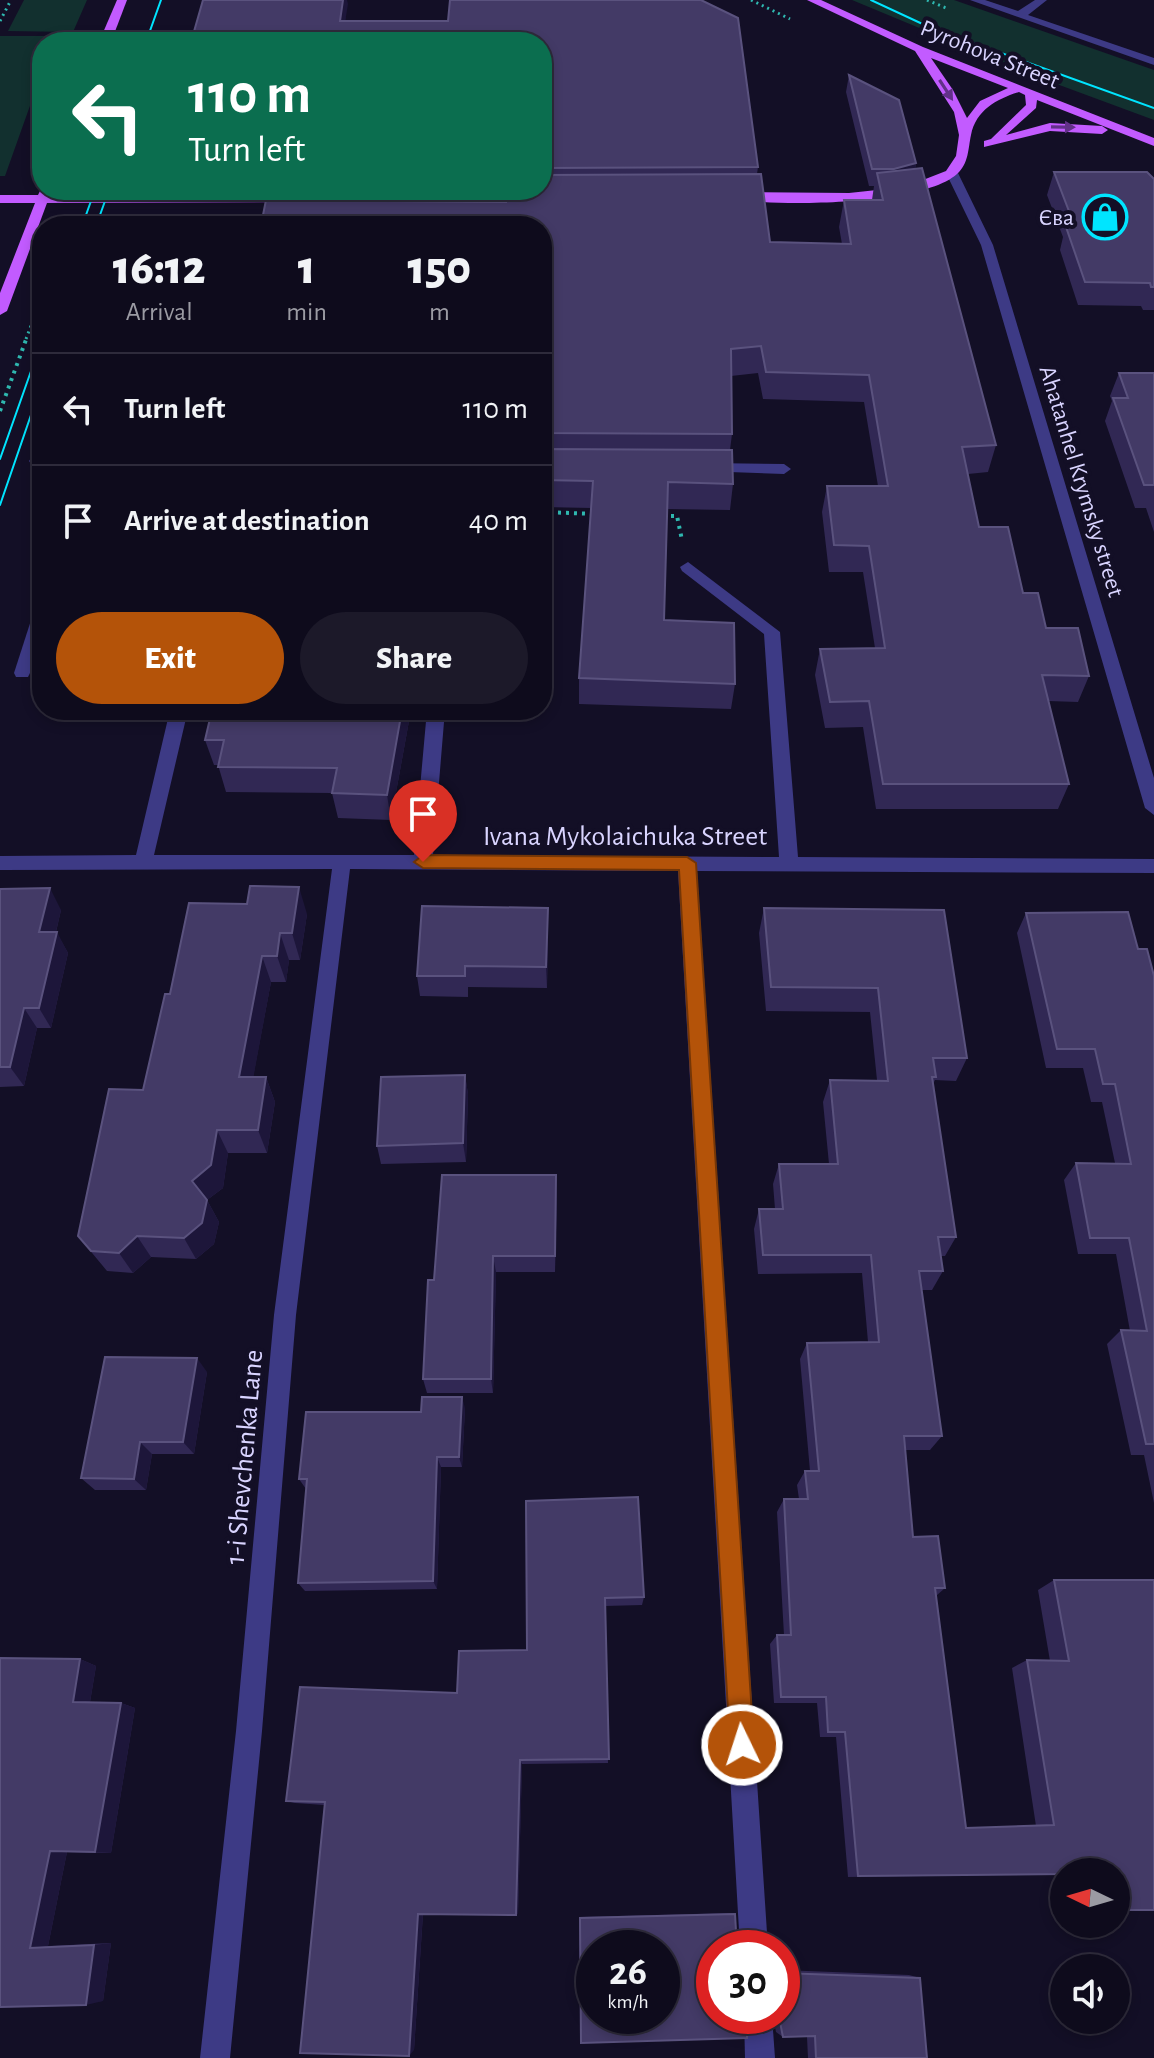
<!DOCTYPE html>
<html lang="en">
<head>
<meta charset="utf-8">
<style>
	:root { --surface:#0e0b1c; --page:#1c1929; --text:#f1f3f6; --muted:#9b9ba3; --line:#2e2b3b; --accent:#b45309 }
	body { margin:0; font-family:"Alegreya Sans",sans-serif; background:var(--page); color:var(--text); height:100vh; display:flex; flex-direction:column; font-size:30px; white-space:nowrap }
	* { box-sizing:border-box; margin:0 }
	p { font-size:26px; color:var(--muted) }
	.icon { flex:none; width:44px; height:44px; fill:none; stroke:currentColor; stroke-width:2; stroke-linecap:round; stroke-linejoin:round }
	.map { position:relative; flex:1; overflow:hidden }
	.drawer { position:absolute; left:32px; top:216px; width:520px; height:504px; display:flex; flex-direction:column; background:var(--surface); border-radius:32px; box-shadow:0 4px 12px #0003,0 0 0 2px var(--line) }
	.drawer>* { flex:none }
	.banner { position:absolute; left:32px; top:32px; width:520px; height:168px; border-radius:32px; box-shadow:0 4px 12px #0003,0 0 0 2px var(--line); background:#0b6e4f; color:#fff; overflow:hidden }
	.needle { width:52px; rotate:275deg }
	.buttons { position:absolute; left:1050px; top:1858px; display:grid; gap:16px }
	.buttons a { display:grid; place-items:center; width:80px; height:80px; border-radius:50%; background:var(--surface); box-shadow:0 4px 12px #0003,0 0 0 2px var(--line); font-size:40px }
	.speed { position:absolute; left:576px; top:1930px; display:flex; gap:16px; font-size:40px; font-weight:700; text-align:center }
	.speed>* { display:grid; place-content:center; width:104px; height:104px; border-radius:50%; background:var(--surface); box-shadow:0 4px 12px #0003,0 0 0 2px var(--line); line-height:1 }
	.speed small { font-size:20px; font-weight:400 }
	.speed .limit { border:12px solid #d22; background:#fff; color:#111 }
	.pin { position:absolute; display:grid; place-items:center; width:68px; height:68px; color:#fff; margin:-82px -34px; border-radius:50% 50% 50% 0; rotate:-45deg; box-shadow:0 0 8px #0007 }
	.pin .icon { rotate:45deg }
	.me { position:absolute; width:88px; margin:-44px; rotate:356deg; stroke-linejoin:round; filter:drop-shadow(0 0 6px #0008) }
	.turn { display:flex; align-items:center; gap:28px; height:168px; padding:0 24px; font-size:36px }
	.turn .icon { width:104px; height:104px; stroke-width:2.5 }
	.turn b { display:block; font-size:56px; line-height:68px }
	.eta { display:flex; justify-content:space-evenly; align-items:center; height:136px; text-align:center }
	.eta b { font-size:48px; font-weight:800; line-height:56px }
	.primary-button { display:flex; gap:16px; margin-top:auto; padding:16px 24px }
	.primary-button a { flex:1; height:92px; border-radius:48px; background:var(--accent); color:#fff; font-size:32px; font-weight:800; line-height:92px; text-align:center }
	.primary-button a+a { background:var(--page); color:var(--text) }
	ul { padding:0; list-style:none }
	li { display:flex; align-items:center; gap:24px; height:112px; padding:0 24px; border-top:2px solid var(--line) }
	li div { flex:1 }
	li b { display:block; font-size:30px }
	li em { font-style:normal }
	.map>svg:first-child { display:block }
	.green { fill:#12302f }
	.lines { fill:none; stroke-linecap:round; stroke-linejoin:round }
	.path-far1 { stroke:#2fb8b0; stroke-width:3; stroke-dasharray:2 4; stroke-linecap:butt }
	.path { stroke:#2fb8b0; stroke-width:4; stroke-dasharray:3 5; stroke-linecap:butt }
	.minor { fill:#3d3a85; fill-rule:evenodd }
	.major { fill:#c25bff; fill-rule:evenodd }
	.tram { stroke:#00e5ff; stroke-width:2 }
	.wall { fill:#312854 }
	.shaded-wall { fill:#1d163a }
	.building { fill:#433a66; stroke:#5a527e; stroke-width:2; fill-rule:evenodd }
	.oneway { fill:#623188 }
	.route { fill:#b45309; stroke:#753606; stroke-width:2 }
	.labels { text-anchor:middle; stroke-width:8; stroke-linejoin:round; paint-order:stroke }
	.far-street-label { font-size:24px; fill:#d9d4ff; stroke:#130f26 }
	.far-poi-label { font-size:24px; fill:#d9d4ff; stroke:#130f26; text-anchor:end }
	.street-label { font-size:28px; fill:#d9d4ff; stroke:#130f26 }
</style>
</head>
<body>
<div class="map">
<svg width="1154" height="2058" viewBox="0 0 1154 2058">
	<rect width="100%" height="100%" fill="#130f26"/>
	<g class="green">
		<polygon points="24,0 87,0 73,32 8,31"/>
		<polygon points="852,0 954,0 1154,70 1154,120 1035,76"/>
		<polygon points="0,36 55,36 53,42 42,42 42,72 5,176 0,176"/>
	</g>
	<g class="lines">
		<g class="path-far1">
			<polyline points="751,0 790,19"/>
			<polyline points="927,0 946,8"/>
			<polyline points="0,21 11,0"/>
			<polyline points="26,339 32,323"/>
		</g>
		<g class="path">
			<polyline points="0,411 27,337"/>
			<polyline points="542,512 597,514"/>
			<polyline points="663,516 677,516 682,540"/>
		</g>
		<g class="minor">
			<polygon points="970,0 985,0 1018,11 1035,0 1047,0 1028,15 1154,58 1154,65"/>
			<polygon points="948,170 958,173 993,245 1154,778 1154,815 1145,808 981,245 946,173"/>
			<polygon points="42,456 42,466 31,464 29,461 31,458"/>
			<polygon points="706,463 784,464 791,469 784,474 701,471 699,468"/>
			<polygon points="688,562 780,632 798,857 1154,859 1154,873 697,871 768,1948 740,1948 678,871 350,869 296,1315 262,1731 230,2058 200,2058 236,1731 274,1315 332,869 0,870 0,856 136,855 170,710 188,710 154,855 414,855 427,710 445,710 433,855 779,857 764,634 682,571 680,567"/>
			<polygon points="42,605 42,636 30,673 28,677 16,677 14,673 34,611"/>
			<polygon points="744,2016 772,2016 775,2058 745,2058"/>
		</g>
		<g class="major">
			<polygon points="117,0 127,0 111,42 99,42"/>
			<path d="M 807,0 L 821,0 L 923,47 L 1154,138 L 1154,146 L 1037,100 L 1036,108 L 1006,135 L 1050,123 L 1102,126 L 1108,130 L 1102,134 L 1050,131 L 984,147 L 984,141 L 991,139 L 1026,105 L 1025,95 L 1019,92 C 997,99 976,110 971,135 C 968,149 969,163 957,174 C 923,205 779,207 735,199 L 735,193 L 739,192 L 849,193 L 905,187 L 946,171 L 956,156 L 959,135 L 954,112 L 915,51 ZM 931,58 L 1008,88 L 980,101 L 967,118 L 953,90 Z"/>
			<polygon points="42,187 42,190 52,190 50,195 531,193 537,197 531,201 47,203 7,311 0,315 0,293 35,203 0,203 0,195 38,195"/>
		</g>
		<g class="tram">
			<polyline points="871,0 929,27 1154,108"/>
			<polyline points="146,42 161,0"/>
			<polyline points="82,226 95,190"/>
			<polyline points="96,226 109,190"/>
			<polyline points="0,459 42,340"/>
			<polyline points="0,505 42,383"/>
		</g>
	</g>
	<g class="wall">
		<polygon points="203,0 347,0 345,21 448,21 450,0 701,0 738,18 758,167 757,174 761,174 770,242 842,244 839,227 844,200 872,200 874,186 869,186 846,92 849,75 899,100 916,163 915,169 922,168 996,445 988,472 968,474 979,527 1008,527 1023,593 1038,593 1046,628 1078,628 1089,676 1078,702 1048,701 1069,784 1058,809 876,809 863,727 825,728 815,675 820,649 875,648 863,572 829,572 822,512 827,486 878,486 864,402 763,399 758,373 731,376 732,434 730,450 732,450 733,484 730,510 667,509 664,620 734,623 735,684 731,709 579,704 579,678 591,508 542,507 542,226 215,226 216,220 262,220 266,200 506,202 506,190 542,190 542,42 191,42"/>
		<polygon points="1054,172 1154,179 1154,310 1143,310 1141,306 1078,305 1060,250 1063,237 1047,195"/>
		<polygon points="1119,373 1154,373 1154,532 1146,508 1135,508 1105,421 1112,401 1110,396"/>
		<polygon points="411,710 391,820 338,818 332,793 226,792 218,765 214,765 205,740"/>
		<polygon points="0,889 61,910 56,932 68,953 51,1028 37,1028 24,1086 0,1087"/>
		<polygon points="764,908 944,910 967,1058 956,1081 935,1080 933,1084 956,1237 945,1256 941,1256 943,1271 932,1290 921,1290 942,1436 930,1450 905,1450 913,1537 945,1588 936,1596 966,1828 1036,1826 1012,1668 1027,1660 1050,1661 1038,1590 1054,1580 1154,1910 1116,1910 1116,1872 1064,1874 848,1877 836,1737 820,1737 817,1703 774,1703 770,1644 777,1635 784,1635 777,1512 784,1499 799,1499 797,1485 805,1471 810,1471 800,1359 807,1343 868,1342 862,1273 758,1274 754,1229 759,1209 775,1209 773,1184 779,1164 829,1164 823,1102 830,1080 877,1080 870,1012 766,1011 759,933"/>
		<polygon points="1026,913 1138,949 1154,976 1154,1503 1144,1455 1131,1455 1107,1344 1121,1330 1130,1331 1116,1254 1078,1254 1064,1180 1076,1163 1115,1163 1102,1102 1091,1102 1083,1068 1046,1068 1017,933"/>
		<polygon points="307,914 300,960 289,960 286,982 271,982 253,1077 266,1077 275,1102 267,1153 228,1153 223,1188 207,1200 219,1222 214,1244 196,1259 151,1257 133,1273 107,1271 78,1236 143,1090 170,994"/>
		<polygon points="548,929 547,988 468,987 468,997 420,996 417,976"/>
		<polygon points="465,1075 468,1094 466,1162 381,1164 377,1146"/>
		<polygon points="557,1193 555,1272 496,1272 493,1393 427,1393 423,1379 434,1280"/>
		<polygon points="207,1372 194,1454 152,1454 146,1490 95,1490 81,1478"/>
		<polygon points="465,1408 462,1467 441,1467 437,1589 305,1591 298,1583 306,1489 299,1479 421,1412"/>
		<polygon points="526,1501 644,1597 642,1605 605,1606 608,1763 522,1764 518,1914 423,1914 414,2050 324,1805 295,1803 286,1801 527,1650"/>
		<polygon points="80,1659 96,1666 90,1702 121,1703 135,1708 111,1853 67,1852 48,1946 111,1943 103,2001 0,2007"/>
		<polygon points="730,1913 735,1914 714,1948 782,2016 782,1970 909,1975 920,1978 927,2058 808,2058 807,2037 783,2037 776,2032 773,2017 748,2018 581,2043 579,1917"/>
	</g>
	<g class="shaded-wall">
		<polygon points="343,0 347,0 348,4 342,41 340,21"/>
		<polygon points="916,163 913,181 891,186 894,169"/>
		<polygon points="402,710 411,710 391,820 387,795"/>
		<polygon points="299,887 307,914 300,960 292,933"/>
		<polygon points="50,888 61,910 51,953 39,932"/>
		<polygon points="548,908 548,929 547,988 546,967"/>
		<polygon points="57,932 68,953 51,1028 39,1008"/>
		<polygon points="280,933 289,960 286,982 277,956"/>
		<polygon points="262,956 271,982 249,1101 239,1077"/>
		<polygon points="24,1008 37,1028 24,1086 10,1067"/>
		<polygon points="465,1075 468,1094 466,1162 463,1143"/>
		<polygon points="266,1077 275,1102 267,1153 258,1130"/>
		<polygon points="217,1130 228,1153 223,1188 207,1200 219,1222 214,1244 196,1259 184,1238 192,1181"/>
		<polygon points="556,1175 557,1193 555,1272 555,1256"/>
		<polygon points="137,1236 151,1257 133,1273 119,1253"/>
		<polygon points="493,1256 496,1272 493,1393 491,1379"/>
		<polygon points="197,1358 207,1372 194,1454 183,1442"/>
		<polygon points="462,1397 465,1408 462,1467 459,1457"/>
		<polygon points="140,1442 152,1454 146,1490 134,1479"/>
		<polygon points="437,1457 441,1467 437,1589 433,1581"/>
		<polygon points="80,1659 96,1666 89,1708 73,1702"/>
		<polygon points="121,1703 135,1708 111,1853 95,1852"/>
		<polygon points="520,1760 522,1764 518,1914 516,1915"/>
		<polygon points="50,1851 67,1852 48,1946 30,1948"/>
		<polygon points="423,1913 414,2050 409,2056 418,1914"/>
		<polygon points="111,1943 103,2001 86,2005 94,1945"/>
	</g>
	<g class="building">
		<polygon points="203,0 343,0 340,21 448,21 450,0 701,0 738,18 758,167 542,168 542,42 191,42"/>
		<polygon points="849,75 899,100 916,163 894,169 872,169"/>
		<polygon points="922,168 996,445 962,447 979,527 1008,527 1023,593 1038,593 1046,628 1078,628 1089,676 1042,675 1069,784 883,784 869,701 830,702 820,649 885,648 869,546 834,545 827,486 888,486 869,375 766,372 761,346 731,349 732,434 542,433 542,226 215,226 216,220 262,220 266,200 506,202 506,190 542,190 542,175 761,174 770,242 851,244 844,200 883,200 877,173"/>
		<polygon points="1054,172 1147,172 1154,179 1154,287 1151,287 1150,283 1085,282 1066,227 1075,227"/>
		<polygon points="1119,373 1154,373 1154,485 1144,485 1113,398 1128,398"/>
		<polygon points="542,449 732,450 733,484 668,482 664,620 734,623 735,684 579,678 593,481 542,480"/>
		<polygon points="212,710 402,710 387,795 332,793 337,768 218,767 224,740 205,740"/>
		<polygon points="250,886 299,887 292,933 280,933 277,956 262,956 239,1077 266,1077 258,1130 217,1130 211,1165 192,1181 207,1200 202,1223 184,1238 137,1236 119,1253 91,1251 78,1236 109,1089 143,1090 165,994 170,994 189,903 247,904"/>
		<polygon points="50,888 39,932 57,932 39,1008 24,1008 10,1067 0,1067 0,889"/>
		<polygon points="422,906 548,908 546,967 465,966 465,976 417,976"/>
		<polygon points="764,908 944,910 967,1058 933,1058 936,1077 932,1077 956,1237 938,1237 943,1271 919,1271 942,1436 904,1436 913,1537 938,1536 945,1588 935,1588 966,1828 1054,1825 1027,1660 1069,1661 1054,1580 1154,1580 1154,1910 1125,1910 1118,1873 1116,1874 1116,1872 1064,1872 1064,1874 858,1876 845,1732 828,1732 826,1697 781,1697 777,1635 791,1635 784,1499 808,1499 805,1471 819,1471 807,1343 879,1342 871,1255 763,1255 759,1209 783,1209 779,1164 838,1164 830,1080 888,1081 878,988 771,987"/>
		<polygon points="1128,912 1138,949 1147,949 1154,976 1154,1444 1146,1444 1121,1330 1147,1331 1129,1238 1090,1238 1076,1163 1131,1164 1115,1084 1103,1084 1095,1049 1057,1049 1026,913"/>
		<polygon points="465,1075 463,1143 377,1146 381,1077"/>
		<polygon points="442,1175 556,1175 555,1256 493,1256 491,1379 423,1379 428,1280 434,1280"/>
		<polygon points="105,1357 197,1358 183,1442 140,1442 134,1479 81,1478"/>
		<polygon points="422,1397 462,1397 459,1457 437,1457 433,1581 298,1583 307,1479 299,1479 306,1412 421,1412"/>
		<polygon points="638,1497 644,1597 605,1598 609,1759 520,1760 516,1915 418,1914 409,2056 300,2053 325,1802 286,1801 300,1687 457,1693 459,1651 527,1650 526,1501"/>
		<polygon points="0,1658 80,1659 73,1702 121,1703 95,1852 50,1851 30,1948 94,1945 86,2005 0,2007"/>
		<path d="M 735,1914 L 737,1948 L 714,1948 L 714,2016 L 782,2016 L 782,1973 L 920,1978 L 927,2058 L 816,2058 L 815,2036 L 783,2037 L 779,2017 L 748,2018 L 747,2038 L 581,2043 L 580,1918 ZM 594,1948 L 662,1948 L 662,2016 L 594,2016 Z"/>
	</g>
	<defs><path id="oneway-solid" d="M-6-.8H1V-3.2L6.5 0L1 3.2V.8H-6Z" transform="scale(2)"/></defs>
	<g class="oneway">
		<use href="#oneway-solid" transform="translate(946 90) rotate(57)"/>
		<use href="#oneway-solid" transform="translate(1063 127) rotate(1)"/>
	</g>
	<polygon class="route" points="423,855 687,857 696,863 754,1745 751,1754 742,1757 734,1754 730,1745 679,870 423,868 414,862"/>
	<defs>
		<g id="shop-ring" transform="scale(2.3)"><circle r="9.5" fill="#130f26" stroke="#00e5ff" stroke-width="1.5"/><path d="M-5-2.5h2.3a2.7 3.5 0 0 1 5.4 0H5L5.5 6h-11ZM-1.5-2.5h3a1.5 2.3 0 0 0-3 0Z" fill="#00e5ff"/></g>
	</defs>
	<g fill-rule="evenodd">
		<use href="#shop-ring" x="1105" y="217"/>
	</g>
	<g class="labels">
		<g class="far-street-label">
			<text transform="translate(990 54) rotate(22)" y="8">Pyrohova Street</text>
			<text transform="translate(1082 481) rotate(73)" y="8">Ahatanhel Krymsky street</text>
		</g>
		<g class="far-poi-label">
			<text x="1074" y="225">Єва</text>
		</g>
		<g class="street-label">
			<text x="625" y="845">Ivana Mykolaichuka Street</text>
			<text transform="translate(243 1457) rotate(-85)" y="10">1-i Shevchenka Lane</text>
		</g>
	</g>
</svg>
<div class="buttons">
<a><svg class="needle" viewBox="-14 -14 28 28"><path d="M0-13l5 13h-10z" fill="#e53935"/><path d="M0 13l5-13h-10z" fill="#9b9ba3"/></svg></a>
<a><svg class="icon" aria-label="sound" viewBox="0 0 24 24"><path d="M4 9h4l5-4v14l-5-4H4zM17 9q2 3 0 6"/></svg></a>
</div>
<div class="speed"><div>26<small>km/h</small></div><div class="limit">30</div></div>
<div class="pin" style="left:423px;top:862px;background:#d93025"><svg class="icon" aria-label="arrive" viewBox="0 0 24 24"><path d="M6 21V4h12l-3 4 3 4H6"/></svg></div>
<svg class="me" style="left:742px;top:1745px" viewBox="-20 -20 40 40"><circle r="17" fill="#b45309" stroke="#fff" stroke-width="3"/><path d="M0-11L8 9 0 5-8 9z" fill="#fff"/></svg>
<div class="banner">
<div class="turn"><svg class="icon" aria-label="left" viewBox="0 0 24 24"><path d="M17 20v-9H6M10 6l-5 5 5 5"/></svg><div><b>110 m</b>Turn left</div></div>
</div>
<section class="drawer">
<div class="eta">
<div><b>16:12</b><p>Arrival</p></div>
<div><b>1</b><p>min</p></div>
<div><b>150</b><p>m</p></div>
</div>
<ul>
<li><svg class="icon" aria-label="left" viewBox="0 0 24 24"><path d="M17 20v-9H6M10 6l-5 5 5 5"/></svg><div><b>Turn left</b></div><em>110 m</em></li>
<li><svg class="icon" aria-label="arrive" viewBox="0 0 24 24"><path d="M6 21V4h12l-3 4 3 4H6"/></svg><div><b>Arrive at destination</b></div><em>40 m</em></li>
</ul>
<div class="primary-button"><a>Exit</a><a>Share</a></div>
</section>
</div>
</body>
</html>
